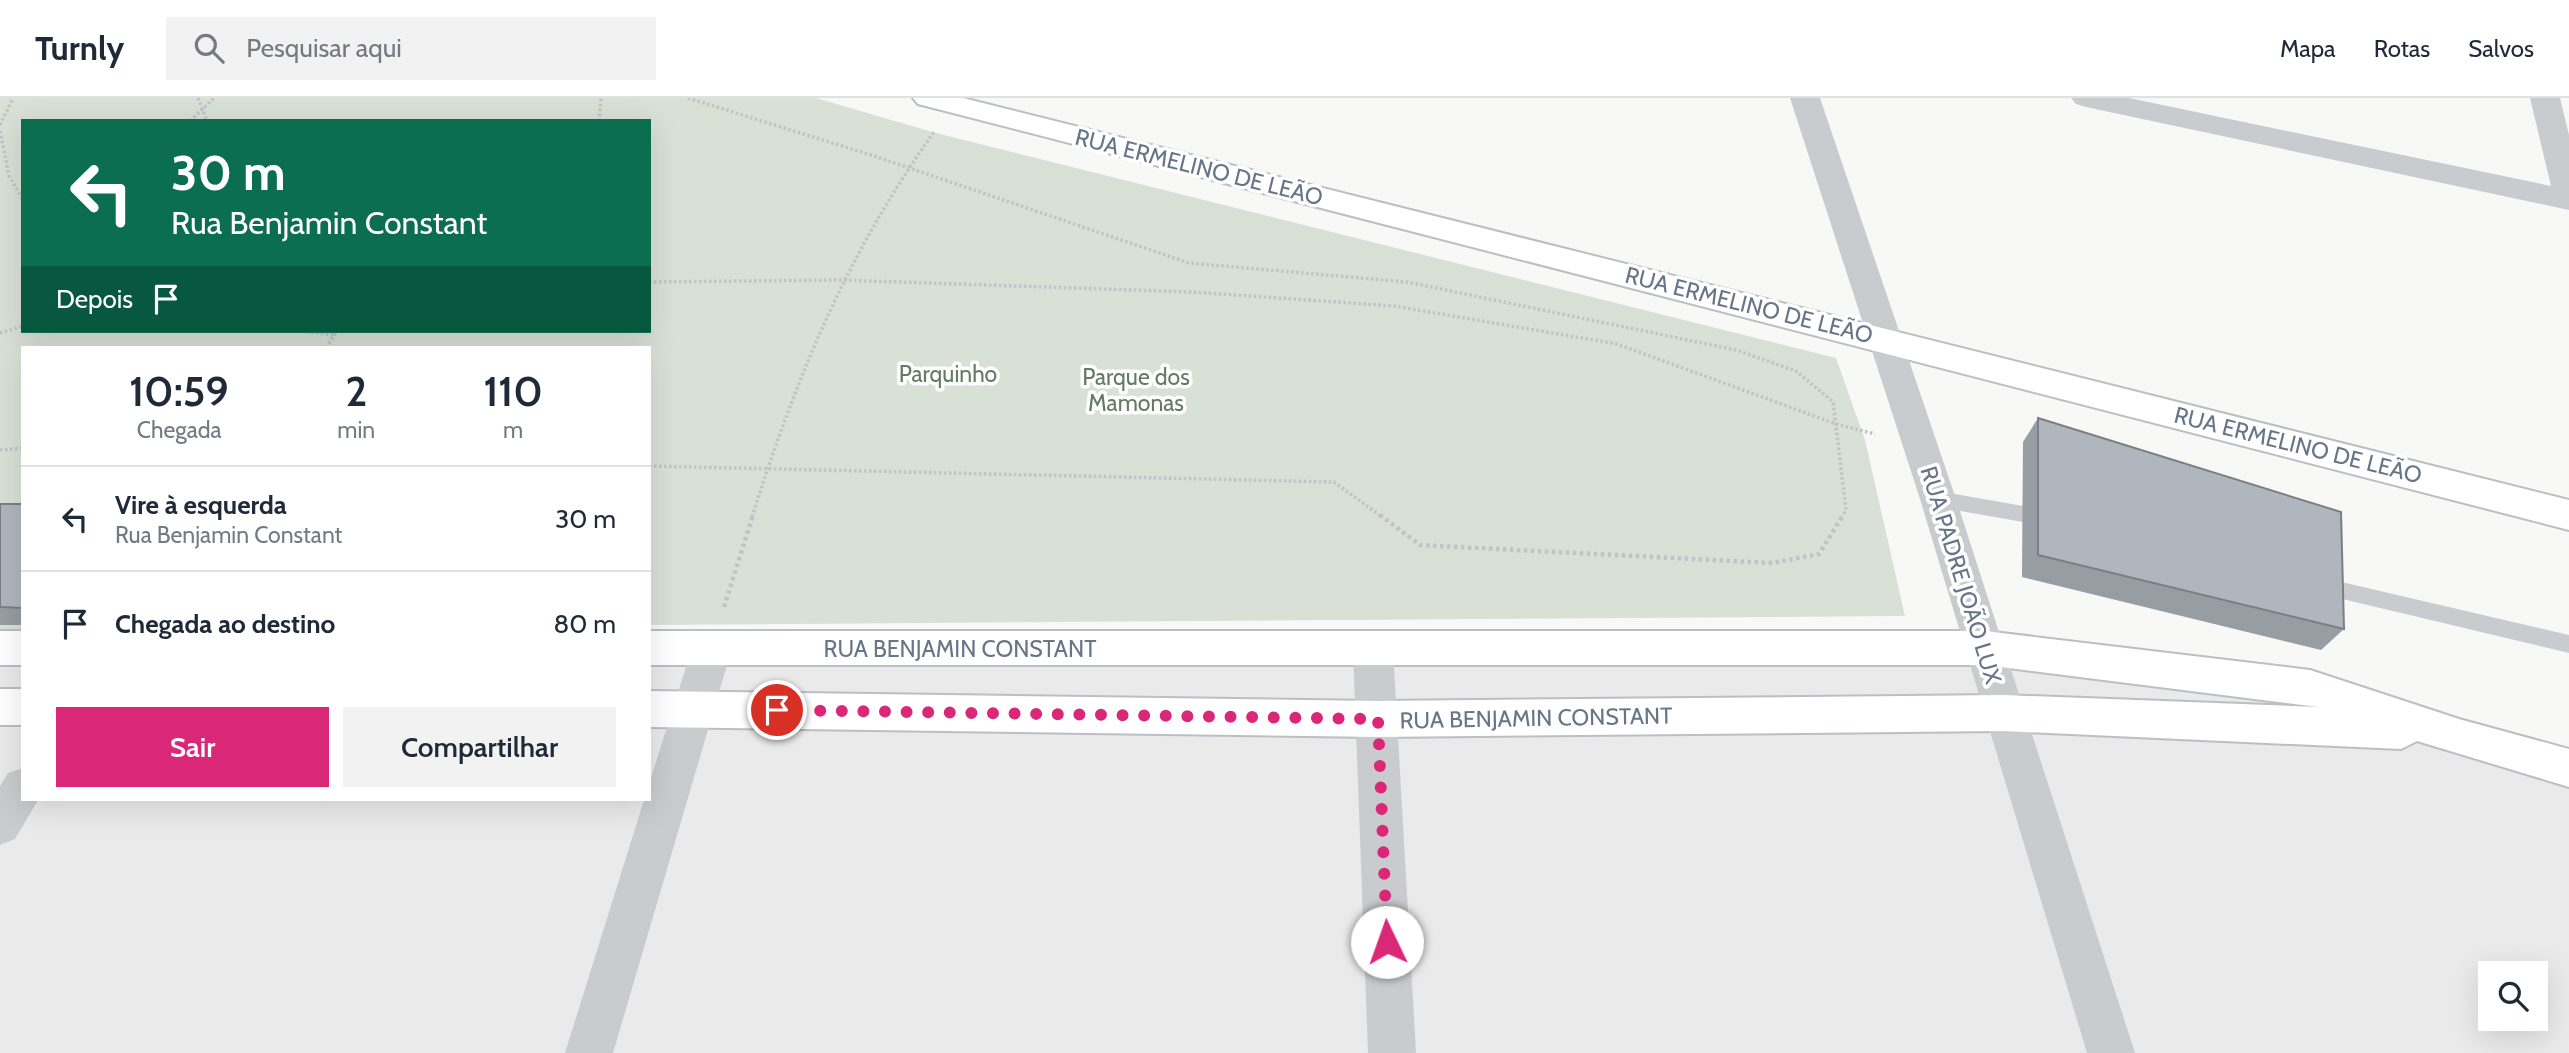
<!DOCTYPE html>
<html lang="pt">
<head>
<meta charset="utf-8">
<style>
	:root { --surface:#fff; --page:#f2f2f3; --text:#1f2937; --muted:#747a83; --line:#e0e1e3; --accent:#db2777 }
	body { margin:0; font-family:Cabin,sans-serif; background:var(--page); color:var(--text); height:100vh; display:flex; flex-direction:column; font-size:26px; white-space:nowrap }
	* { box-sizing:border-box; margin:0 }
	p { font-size:23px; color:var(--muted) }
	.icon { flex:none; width:38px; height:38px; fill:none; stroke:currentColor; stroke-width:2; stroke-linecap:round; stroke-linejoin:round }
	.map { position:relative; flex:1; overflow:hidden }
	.drawer { position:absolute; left:21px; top:248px; width:630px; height:455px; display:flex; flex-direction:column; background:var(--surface); border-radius:0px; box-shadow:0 7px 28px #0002 }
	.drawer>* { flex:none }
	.top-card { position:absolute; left:21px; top:21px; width:630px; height:214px; border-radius:0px; box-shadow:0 7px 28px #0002; background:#0b6e4f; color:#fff; overflow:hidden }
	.tools { position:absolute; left:2478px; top:863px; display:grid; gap:14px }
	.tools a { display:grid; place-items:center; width:70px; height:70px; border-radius:0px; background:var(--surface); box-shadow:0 7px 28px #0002; font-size:35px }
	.pin { position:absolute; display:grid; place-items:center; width:60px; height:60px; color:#fff; margin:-30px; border:4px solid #fff; border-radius:50%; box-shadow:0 2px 7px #0007 }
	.me { position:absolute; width:77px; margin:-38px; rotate:357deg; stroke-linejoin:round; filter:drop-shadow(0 0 5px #0008) }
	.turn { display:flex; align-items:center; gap:24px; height:147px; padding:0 35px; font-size:32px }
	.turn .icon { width:91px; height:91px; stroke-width:2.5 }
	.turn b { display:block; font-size:49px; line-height:60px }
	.then { display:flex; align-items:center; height:66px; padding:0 35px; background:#0003; gap:14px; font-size:26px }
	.eta { display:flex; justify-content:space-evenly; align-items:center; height:119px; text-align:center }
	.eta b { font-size:42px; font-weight:600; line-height:49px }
	.cta { display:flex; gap:14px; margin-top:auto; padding:14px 35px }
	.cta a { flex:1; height:80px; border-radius:0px; background:var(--accent); color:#fff; font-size:28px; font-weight:600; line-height:80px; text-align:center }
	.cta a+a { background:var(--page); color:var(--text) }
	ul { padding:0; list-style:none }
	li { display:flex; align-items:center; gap:21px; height:105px; padding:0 35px; border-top:2px solid var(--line) }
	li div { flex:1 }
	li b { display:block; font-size:26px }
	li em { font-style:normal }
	header { display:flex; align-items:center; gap:42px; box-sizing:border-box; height:98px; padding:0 35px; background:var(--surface); border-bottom:2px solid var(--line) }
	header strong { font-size:33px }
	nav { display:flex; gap:38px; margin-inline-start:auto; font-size:24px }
	.search { width:490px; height:63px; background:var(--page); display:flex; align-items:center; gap:18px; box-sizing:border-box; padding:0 24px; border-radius:0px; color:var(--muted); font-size:26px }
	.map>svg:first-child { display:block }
	.built { fill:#e9eae9; fill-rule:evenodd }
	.green { fill:#d9e1d7; fill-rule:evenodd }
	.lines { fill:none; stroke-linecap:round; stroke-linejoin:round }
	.secondary-casing { stroke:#bbbec4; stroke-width:4 }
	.path-far1 { stroke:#c2c3c6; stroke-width:3.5; stroke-dasharray:2.5 2.5; stroke-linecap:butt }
	.path { stroke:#c2c3c6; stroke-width:4.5; stroke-dasharray:3.5 3.5; stroke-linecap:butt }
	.service { fill:#c9cbcf; fill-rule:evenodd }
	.minor { fill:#c9cbcf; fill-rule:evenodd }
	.secondary { fill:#fff; fill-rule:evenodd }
	.wall { fill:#969da3 }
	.building { fill:#afb6bd; stroke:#7a7f84; stroke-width:2 }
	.route { stroke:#db2777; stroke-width:12; stroke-dasharray:0 21.6 }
	.labels { text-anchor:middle; stroke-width:7; stroke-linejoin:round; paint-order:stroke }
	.street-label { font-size:23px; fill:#677588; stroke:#fff }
	.park-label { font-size:23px; fill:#647a62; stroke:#fff }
</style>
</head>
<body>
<header>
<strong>Turnly</strong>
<div class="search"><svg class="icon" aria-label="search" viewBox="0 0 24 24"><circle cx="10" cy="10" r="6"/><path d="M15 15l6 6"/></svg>Pesquisar aqui</div>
<nav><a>Mapa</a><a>Rotas</a><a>Salvos</a></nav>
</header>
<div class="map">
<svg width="2569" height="955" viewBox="0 0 2569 955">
	<rect width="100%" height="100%" fill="#f8f9f6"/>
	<path class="built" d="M 1977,532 L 2569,655 L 2569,955 L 0,955 L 0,547 L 23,547 L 23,702 L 649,702 L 649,542 ZM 2490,875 L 2536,875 L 2536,920 L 2490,920 Z"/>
	<path class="green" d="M 0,0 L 816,0 L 936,35 L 1836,260 L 1865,342 L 1905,518 L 649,527 L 649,250 L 23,250 L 23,543 L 0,543 ZM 23,23 L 649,23 L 649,233 L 23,233 Z"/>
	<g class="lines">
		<g class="secondary-casing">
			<g id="secondary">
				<polygon points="913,0 963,0 2569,402 2569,432 918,6"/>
				<rect x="0" y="533" width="23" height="34"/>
				<polygon points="649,533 1985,533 2310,572 2459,621 2569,651 2569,689 2417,643 2401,651 2003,633 1378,639 649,629 649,593 1378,603 2003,597 2318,609 1985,567 649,567"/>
				<rect x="0" y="591" width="23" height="36"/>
			</g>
		</g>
		<g class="path-far1">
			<polyline points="198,0 207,23"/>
			<polyline points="688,0 874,58 1189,165 1407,184 1736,252 1796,273 1833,304 1846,412 1842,419"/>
			<polyline points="190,23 214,0"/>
			<polyline points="599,23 601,0"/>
			<polyline points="0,27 13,0"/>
			<polyline points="0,33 9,78 23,102"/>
			<polyline points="649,184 840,182 1192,194 1394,208 1617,246 1836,326 1875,336"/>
			<polyline points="301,233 334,237"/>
			<polyline points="0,235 23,228"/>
			<polyline points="326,250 337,233"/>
			<polyline points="0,352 23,350"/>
			<polyline points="649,368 1334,384 1382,419"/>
			<path d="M 752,419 C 797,277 847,156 934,34"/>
		</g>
		<g class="path">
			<polyline points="1380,417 1420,447 1772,465 1819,456 1843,417"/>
			<polyline points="724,509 753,417"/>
		</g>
		<g class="service">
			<polygon points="1938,393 2023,408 2030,410 2033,416 2030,422 2023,424 1938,409 1931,407 1928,401 1931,395"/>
			<polygon points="2320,479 2569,537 2569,555 2313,494 2309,488 2313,482"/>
		</g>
		<g class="minor">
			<polygon points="1790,0 1820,0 1956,401 2135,955 2087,955 1920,401"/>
			<polygon points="2071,0 2129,0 2551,88 2530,0 2560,0 2569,37 2569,112 2086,9 2076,6"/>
			<polygon points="712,533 726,538 732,550 613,955 565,955 644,702 649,702 649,686 692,550 698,538"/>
			<polygon points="1373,534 1387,539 1393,551 1416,955 1368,955 1353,551 1359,539"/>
			<polygon points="23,670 23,702 38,702 15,741 0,747 0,688 8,675"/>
		</g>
		<use href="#secondary" class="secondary"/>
	</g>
	<g class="wall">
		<polygon points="2038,320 2344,531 2321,552 2022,479 2023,344"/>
		<rect x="0" y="406" width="23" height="121"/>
	</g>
	<g class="building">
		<polygon points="2038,320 2341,414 2344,531 2038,457"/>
		<polygon points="0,406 23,406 23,510 0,509"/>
	</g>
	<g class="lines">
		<polyline class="route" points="777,612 1378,621 1387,844"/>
	</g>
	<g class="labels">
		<g class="street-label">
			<text transform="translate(1199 69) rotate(14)" y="8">RUA ERMELINO DE LEÃO</text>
			<text transform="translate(1749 207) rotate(14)" y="8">RUA ERMELINO DE LEÃO</text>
			<text transform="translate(2298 347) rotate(14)" y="8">RUA ERMELINO DE LEÃO</text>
			<text transform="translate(1961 477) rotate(73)" y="8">RUA PADRE JOÃO LUX</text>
			<text x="960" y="559">RUA BENJAMIN CONSTANT</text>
			<text transform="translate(1536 620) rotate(-1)" y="8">RUA BENJAMIN CONSTANT</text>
		</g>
		<g class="park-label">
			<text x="948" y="284">Parquinho</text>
			<text x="1136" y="287">Parque dos<tspan x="1136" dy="26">Mamonas</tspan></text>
		</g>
	</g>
</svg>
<div class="tools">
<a><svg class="icon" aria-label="search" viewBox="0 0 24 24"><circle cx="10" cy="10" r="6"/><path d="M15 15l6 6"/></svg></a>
</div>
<div class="pin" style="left:777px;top:612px;background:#d93025"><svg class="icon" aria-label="arrive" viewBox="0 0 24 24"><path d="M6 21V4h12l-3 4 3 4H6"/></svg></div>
<svg class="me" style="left:1387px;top:844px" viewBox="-20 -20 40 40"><circle r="19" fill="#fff"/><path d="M0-13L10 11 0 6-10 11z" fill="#db2777"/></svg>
<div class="top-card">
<div class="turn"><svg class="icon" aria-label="left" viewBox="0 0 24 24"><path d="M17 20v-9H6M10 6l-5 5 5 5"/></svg><div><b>30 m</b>Rua Benjamin Constant</div></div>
<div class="then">Depois<svg class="icon" aria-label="arrive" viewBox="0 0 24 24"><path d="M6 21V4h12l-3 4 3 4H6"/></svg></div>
</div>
<section class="drawer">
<div class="eta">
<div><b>10:59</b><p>Chegada</p></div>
<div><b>2</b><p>min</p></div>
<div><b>110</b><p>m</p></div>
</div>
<ul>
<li><svg class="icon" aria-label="left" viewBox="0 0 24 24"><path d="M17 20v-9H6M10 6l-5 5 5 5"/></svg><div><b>Vire à esquerda</b><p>Rua Benjamin Constant</p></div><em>30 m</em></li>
<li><svg class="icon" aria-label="arrive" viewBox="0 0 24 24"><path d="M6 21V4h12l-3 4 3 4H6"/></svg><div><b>Chegada ao destino</b></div><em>80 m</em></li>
</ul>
<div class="cta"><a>Sair</a><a>Compartilhar</a></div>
</section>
</div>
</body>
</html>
